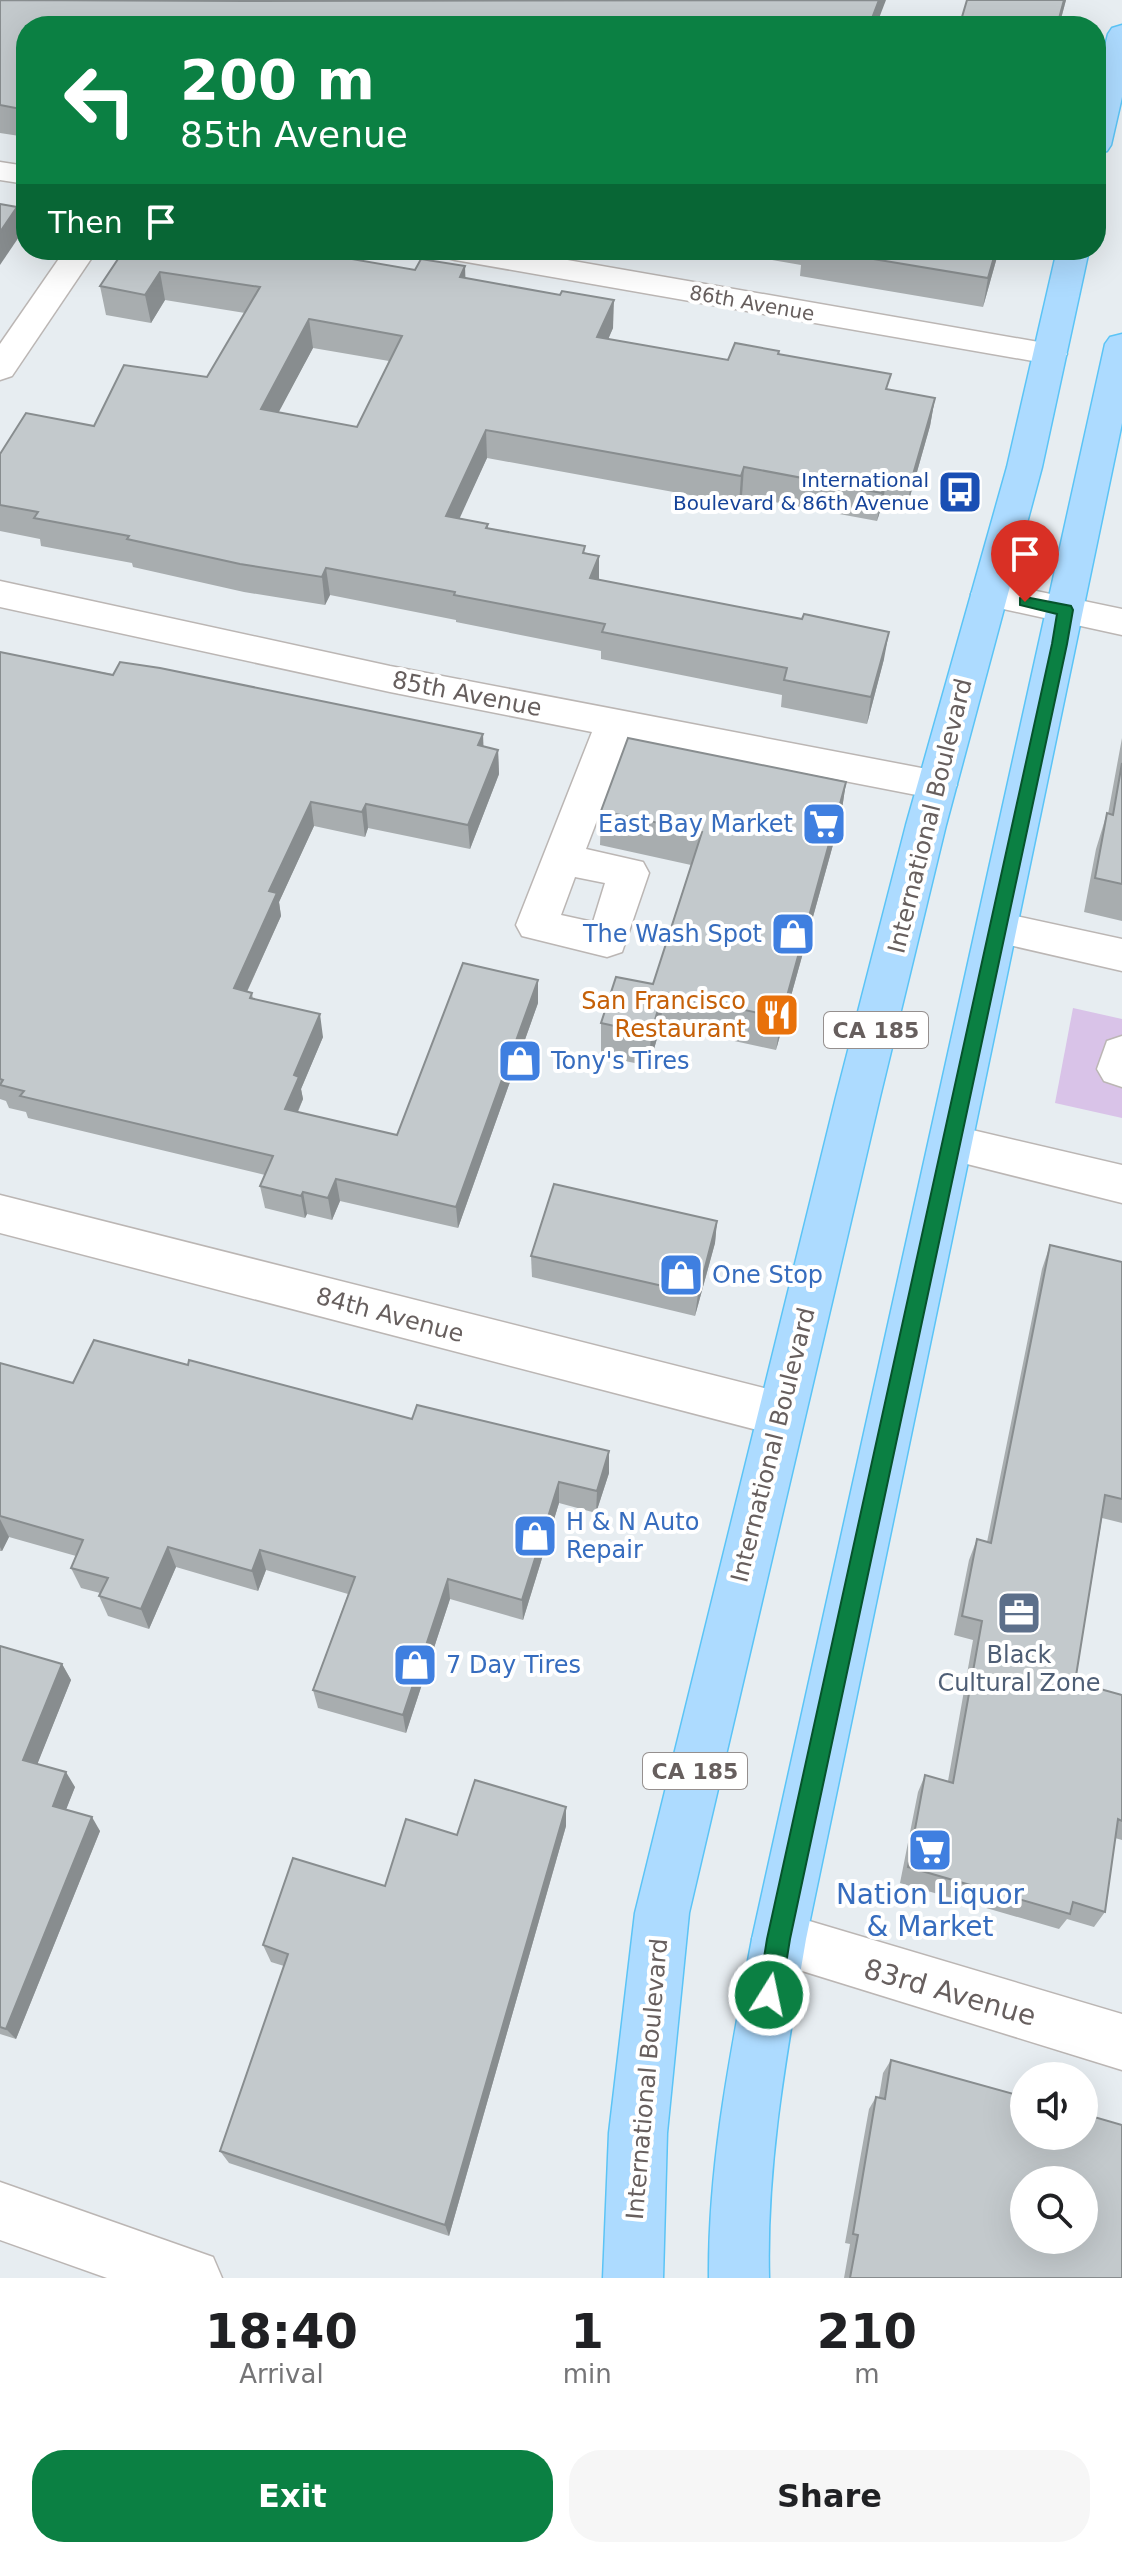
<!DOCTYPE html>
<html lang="en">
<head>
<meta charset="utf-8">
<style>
	:root { --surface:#fff; --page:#f6f6f6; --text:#202124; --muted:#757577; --accent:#0b8043 }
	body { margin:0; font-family:"DejaVu Sans",sans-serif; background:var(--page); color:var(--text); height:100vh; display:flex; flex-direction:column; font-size:30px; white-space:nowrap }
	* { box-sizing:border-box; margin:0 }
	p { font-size:26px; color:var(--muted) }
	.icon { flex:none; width:44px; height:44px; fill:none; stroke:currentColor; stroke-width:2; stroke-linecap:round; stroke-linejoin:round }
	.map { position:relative; height:2278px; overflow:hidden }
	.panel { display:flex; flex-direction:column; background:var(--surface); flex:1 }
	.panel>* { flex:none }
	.guide { position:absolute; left:16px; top:16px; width:1090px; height:244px; border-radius:32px; box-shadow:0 8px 32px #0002; background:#0b8043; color:#fff; overflow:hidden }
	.tools { position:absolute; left:1010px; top:2062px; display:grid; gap:16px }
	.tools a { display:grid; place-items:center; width:88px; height:88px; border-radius:50%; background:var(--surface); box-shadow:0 8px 32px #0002; font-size:40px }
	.pin { position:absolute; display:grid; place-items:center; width:68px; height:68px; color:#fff; margin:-82px -34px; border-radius:50% 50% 50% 0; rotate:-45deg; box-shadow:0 0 8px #0007 }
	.pin .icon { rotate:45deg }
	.me { position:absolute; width:88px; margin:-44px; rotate:10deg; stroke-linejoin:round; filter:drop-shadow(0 0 6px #0008) }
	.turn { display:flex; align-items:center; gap:28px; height:168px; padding:0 32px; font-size:36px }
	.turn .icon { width:104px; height:104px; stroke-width:2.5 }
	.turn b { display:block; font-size:56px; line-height:68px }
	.then { display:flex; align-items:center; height:76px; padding:0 32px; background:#0003; gap:16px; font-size:30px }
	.eta { display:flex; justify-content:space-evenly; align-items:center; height:136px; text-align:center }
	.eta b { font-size:48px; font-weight:700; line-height:56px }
	.primary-button { display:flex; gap:16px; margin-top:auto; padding:16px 32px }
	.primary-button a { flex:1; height:92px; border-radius:32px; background:var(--accent); color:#fff; font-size:32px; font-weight:700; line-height:92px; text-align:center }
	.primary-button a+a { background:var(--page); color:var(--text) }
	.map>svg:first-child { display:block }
	.green { fill:#d9c3e8 }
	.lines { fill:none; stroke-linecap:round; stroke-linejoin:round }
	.minor-casing { stroke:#bbb6b4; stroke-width:3 }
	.major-casing { stroke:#5bc4f6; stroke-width:3 }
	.minor { fill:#fff; fill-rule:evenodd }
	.major { fill:#addbff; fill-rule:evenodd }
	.wall { fill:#a8adaf; fill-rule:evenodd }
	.shaded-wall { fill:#888d8f }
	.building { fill:#c3c9cc; stroke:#888d8f; stroke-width:2; fill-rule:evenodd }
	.route { fill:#0b8043; stroke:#07532c; stroke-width:2 }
	.labels { text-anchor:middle; stroke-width:8; stroke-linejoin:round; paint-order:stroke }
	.far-street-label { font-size:20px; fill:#675f5e; stroke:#fff }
	.far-transit-label { font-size:20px; fill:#164399; stroke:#fff; text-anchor:end }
	.shield { fill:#fff; stroke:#958f8e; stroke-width:2 }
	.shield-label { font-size:22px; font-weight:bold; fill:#675f5e }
	.street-label { font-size:24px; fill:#675f5e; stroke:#fff }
	.shop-label { font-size:24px; fill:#366cbe; stroke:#fff; text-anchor:start }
	.food-label { font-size:24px; fill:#c56008; stroke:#fff; text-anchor:end }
	.service-label { font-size:24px; fill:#4e5e75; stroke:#fff }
	.near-shop-label { font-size:28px; fill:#366cbe; stroke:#fff }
	.near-street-label { font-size:28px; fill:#675f5e; stroke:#fff }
</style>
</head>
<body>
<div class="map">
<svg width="1122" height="2278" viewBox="0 0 1122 2278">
	<rect width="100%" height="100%" fill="#e7edf1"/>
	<polygon class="green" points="1073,1008 1122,1019 1122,1118 1055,1103"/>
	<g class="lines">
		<g class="minor-casing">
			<g id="minor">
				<polygon points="0,162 26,166 26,184 0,180"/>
				<polygon points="65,250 97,250 12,376 0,380 0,344"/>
				<polygon points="439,250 510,250 1050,344 1062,347 1067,354 1062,361 1050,364 455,260 444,257"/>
				<path d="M 0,581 L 390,666 L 937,771 L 951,775 L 957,785 L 951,795 L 937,799 L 628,739 L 586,849 L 643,862 L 649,873 L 622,952 L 607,957 L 522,936 L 516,925 L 592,732 L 390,692 L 0,607 ZM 575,877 L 605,883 L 593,922 L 561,915 Z"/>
				<polygon points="989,581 1122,609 1122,635 976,603 971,594 976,585"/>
				<polygon points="998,912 1122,939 1122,971 983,939 977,928 983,917"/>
				<polygon points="1122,1036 1122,1087 1104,1081 1097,1069 1107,1041"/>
				<polygon points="951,1125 1122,1165 1122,1203 935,1156 929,1143 935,1130"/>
				<polygon points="0,1195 780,1392 797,1399 804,1414 797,1429 780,1436 0,1233"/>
				<polygon points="779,1912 1122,2014 1122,2070 760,1958 752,1939 760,1920"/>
				<polygon points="0,2182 213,2257 222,2278 107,2278 0,2240"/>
			</g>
		</g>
		<g class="major-casing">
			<g id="major">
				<polygon points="1122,25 1122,97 1111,145 1107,151 1096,154 1096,82 1108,34 1112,28"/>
				<polygon points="1057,250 1089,250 1042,467 946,825 880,1097 689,1913 667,2133 663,2278 603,2278 609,2133 635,1913 836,1097 906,825 1007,467"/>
				<path d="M 1122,334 L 1122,423 L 806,1939 C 787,2052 766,2163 769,2278 L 709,2278 C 708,2163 731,2052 752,1939 L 1105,344 L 1110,337 Z"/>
			</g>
		</g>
		<use href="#minor" class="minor"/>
		<use href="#major" class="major"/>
	</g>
	<g class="wall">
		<polygon points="0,0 26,26 26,137 0,133"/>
		<polygon points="967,0 1066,0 1059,26 961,26"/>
		<path d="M 124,250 L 415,270 L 465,266 L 465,278 L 613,328 L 608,339 L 728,360 L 779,355 L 888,390 L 935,398 L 930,426 L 907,507 L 883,502 L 877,521 L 742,496 L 739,504 L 487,458 L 459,518 L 488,524 L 488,528 L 599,556 L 599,580 L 884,659 L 867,724 L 781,707 L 782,695 L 601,659 L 601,651 L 456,622 L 456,620 L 330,595 L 325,605 L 244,592 L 133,567 L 132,563 L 41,546 L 40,539 L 0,531 L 0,454 L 94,426 L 207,377 L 245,313 L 165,300 L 151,323 L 106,315 L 100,286 ZM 313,348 L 389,361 L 357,427 L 278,412 Z"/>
		<polygon points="742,250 999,250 983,307 800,276 801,265 755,257 756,252"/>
		<polygon points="0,652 498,750 499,774 470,849 368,828 365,837 314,826 279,902 281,916 247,992 252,993 253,999 323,1037 301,1089 303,1099 298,1112 397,1135 538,980 538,1003 458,1228 340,1201 332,1220 307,1214 305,1218 265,1208 260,1186 265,1175 28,1118 26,1112 9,1108 6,1101 0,1099"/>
		<polygon points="1122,738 1122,921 1084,912 1096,849 1107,813 1108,814"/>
		<polygon points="846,782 841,816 776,1050 661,1025 649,1066 601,1056 601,1023 653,984 691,865 600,845 601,811"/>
		<polygon points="717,1221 715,1243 695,1316 532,1277 531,1256"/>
		<polygon points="1050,1245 1122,1262 1122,1523 1102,1518 1075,1682 1122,1695 1122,1840 1115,1838 1105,1912 1094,1927 1067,1919 1059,1929 900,1883 918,1792 925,1775 948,1781 973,1640 954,1635 969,1560 977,1539 987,1542 1042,1269"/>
		<polygon points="0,1363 73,1383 188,1365 412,1419 609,1451 609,1473 596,1513 559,1503 523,1620 450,1599 406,1733 318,1708 313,1690 348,1594 266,1570 258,1591 176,1567 149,1629 108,1616 99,1596 100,1593 81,1588 71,1568 76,1556 9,1537 2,1551 0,1551"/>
		<polygon points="0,1646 62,1664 71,1680 37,1764 75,1787 66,1809 100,1831 16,2039 0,2034"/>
		<polygon points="566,1826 449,2236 229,2163 220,2151 284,1966 271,1962 263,1945 385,1886 457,1835"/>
		<polygon points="891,2060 1122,2278 844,2278 850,2244 845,2243 869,2109 876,2097 879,2097 883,2073"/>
	</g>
	<g class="shaded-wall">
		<polygon points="879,0 886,0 876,26 869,26"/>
		<polygon points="1064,0 1066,0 1059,26 1057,26"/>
		<polygon points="17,207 23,231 0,265 0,232"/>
		<polygon points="996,250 999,250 983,307 988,278"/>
		<polygon points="465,266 466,295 460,277"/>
		<polygon points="160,272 165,300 151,323 145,295"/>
		<polygon points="614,300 613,328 597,365 597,337"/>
		<polygon points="309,319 313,348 265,438 261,409"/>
		<polygon points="935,398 930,426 907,507 912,478"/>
		<polygon points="486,430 487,458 448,544 446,516"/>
		<polygon points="744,467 742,496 739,504 741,476"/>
		<polygon points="887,474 883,502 877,521 882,493"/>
		<polygon points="599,556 599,584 590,578"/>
		<polygon points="326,568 330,595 325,605 322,577"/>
		<polygon points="889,632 884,659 867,724 871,697"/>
		<polygon points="483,734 484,759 478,745"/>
		<polygon points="498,750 499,774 470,849 468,825"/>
		<polygon points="846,782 841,816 776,1050 781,1018"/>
		<polygon points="311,802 314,826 279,902 281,916 238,1011 234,988 269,891"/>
		<polygon points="366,804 368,828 365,837 362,812"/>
		<polygon points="538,980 538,1003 458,1228 456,1207"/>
		<polygon points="663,992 661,1025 649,1066 651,1034"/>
		<polygon points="320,1014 323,1037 301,1089 303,1099 289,1131 285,1109 294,1075"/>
		<polygon points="336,1179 340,1201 332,1220 328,1198"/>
		<polygon points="303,1192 307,1214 305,1218 301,1196"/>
		<polygon points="717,1221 715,1243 695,1316 698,1294"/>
		<polygon points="609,1451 609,1473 596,1513 597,1491"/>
		<polygon points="559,1482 559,1503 523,1620 522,1600"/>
		<polygon points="0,1519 9,1537 2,1551 0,1547"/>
		<polygon points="168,1547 176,1567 149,1629 141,1609"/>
		<polygon points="260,1550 266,1570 258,1591 252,1571"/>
		<polygon points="448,1579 450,1599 406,1733 403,1715"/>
		<polygon points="62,1664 71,1680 33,1775 23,1760"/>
		<polygon points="66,1772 75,1787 62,1820 53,1806"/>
		<polygon points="566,1807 566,1826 449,2236 445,2225"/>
		<polygon points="92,1817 100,1831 16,2039 6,2029"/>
	</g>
	<g class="building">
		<polygon points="0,0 247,1 879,0 869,26 26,26 26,110 0,105"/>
		<polygon points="967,0 1064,0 1057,26 1021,26 962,17"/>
		<polygon points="0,204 17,207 0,232"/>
		<path d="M 124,250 L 300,250 L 415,270 L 421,259 L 465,266 L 460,277 L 560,295 L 562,291 L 614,300 L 597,337 L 728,360 L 735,343 L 779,351 L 778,354 L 891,374 L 886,389 L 935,398 L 912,478 L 887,474 L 882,493 L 744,467 L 741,476 L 486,430 L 446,516 L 488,524 L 486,528 L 585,546 L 583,553 L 599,556 L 590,578 L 802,619 L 804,614 L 889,632 L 871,697 L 784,680 L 787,668 L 602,632 L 605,624 L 454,595 L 455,592 L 326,568 L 322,577 L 240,564 L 127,539 L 129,536 L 34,518 L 38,512 L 0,505 L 0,454 L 26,413 L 94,426 L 124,365 L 207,377 L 260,287 L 160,272 L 145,295 L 100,286 ZM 309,319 L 402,336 L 357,427 L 261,409 Z"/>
		<polygon points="819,250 996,250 988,278"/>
		<polygon points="0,652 113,675 120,662 160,668 483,734 478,745 498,750 468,825 366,804 362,812 311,802 269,891 277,893 234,988 252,993 250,998 320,1014 294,1075 299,1077 285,1109 397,1135 463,963 538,980 456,1207 336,1179 328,1198 303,1192 301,1196 260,1186 273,1156 20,1096 24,1091 0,1085 3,1080 0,1079"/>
		<polygon points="628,738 846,782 781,1018 663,992 651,1034 601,1023 616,977 653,984 702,832 601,811"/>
		<polygon points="1122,763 1122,884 1095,878 1107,813 1113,815"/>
		<polygon points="554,1184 717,1221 698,1294 531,1256"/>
		<polygon points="1050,1245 1122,1262 1122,1499 1105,1495 1075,1682 1122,1695 1122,1821 1118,1819 1105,1912 1073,1902 1070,1914 908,1867 925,1775 953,1783 982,1621 962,1616 977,1539 991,1543"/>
		<polygon points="94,1340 188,1365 189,1360 412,1419 417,1405 609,1451 597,1491 559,1482 522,1600 448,1579 403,1715 313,1690 355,1577 260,1550 252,1571 168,1547 141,1609 99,1596 108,1578 71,1568 83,1540 0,1516 0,1363 73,1383"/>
		<polygon points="0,1646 62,1664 23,1760 66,1772 53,1806 92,1817 6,2029 0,2027"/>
		<polygon points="475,1780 566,1807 445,2225 220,2151 288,1954 263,1945 293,1858 385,1886 406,1819 457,1835"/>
		<path d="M 891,2060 L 1024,2097 L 1024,2136 L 1084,2136 L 1084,2114 L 1122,2125 L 1122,2278 L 850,2278 L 858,2235 L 853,2234 L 876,2097 L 885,2099 ZM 1024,2180 L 1084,2180 L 1084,2240 L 1024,2240 Z"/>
	</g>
	<polygon class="route" points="1025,597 1071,606 1073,610 1067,644 790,1939 781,1995 778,2003 769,2007 761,2003 758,1995 767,1939 1052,644 1057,614 1020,605 1020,598"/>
	<defs>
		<g id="bus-square" transform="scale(2.3)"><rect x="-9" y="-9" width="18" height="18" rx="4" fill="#1a4fb4" stroke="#fff"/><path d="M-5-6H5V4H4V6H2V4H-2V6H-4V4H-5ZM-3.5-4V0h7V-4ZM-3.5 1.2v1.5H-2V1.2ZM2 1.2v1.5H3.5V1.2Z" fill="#fff"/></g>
		<g id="supermarket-square" transform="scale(2.3)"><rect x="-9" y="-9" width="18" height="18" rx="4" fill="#3f7fe0" stroke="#fff"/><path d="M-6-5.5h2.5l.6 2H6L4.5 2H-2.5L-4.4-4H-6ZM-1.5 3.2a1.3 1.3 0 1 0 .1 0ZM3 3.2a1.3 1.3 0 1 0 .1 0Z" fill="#fff"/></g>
		<g id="shop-square" transform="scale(2.3)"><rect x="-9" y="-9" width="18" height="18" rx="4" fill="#3f7fe0" stroke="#fff"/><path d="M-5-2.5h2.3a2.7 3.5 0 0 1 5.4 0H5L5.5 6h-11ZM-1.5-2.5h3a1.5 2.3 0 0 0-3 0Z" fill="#fff"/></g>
		<g id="restaurant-square" transform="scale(2.3)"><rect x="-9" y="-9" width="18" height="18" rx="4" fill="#e8710a" stroke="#fff"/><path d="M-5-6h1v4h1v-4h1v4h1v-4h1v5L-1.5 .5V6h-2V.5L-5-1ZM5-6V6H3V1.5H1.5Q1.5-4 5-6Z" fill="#fff"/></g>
		<g id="office-square" transform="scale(2.3)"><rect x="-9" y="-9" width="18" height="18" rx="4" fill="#5c6f8a" stroke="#fff"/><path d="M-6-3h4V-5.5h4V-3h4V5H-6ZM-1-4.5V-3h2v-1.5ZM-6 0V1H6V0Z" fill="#fff"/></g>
	</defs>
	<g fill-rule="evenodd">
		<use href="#bus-square" x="960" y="492"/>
		<use href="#supermarket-square" x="824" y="824"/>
		<use href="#shop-square" x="793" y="934"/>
		<use href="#restaurant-square" x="777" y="1015"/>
		<use href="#shop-square" x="520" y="1061"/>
		<use href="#shop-square" x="681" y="1275"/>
		<use href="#shop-square" x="535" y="1536"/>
		<use href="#office-square" x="1019" y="1613"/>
		<use href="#shop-square" x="415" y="1665"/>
		<use href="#supermarket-square" x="930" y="1850"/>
	</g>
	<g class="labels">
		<g class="far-street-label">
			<text transform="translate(752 303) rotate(10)" y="7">86th Avenue</text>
		</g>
		<g class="far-transit-label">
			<text x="929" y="487">International<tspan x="929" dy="23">Boulevard &amp; 86th Avenue</tspan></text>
		</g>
		<g class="shield">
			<rect x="824" y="1012" width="104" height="36" rx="6"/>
			<rect x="643" y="1753" width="104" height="36" rx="6"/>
		</g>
		<g class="shield-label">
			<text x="876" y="1038">CA 185</text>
			<text x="695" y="1779">CA 185</text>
		</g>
		<g class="street-label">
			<text transform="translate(467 694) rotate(11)" y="8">85th Avenue</text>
			<text transform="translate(930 816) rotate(-76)" y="8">International Boulevard</text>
			<text transform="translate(390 1315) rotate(15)" y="8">84th Avenue</text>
			<text transform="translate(773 1445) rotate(-76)" y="8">International Boulevard</text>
			<text transform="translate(647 2079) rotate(-85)" y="8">International Boulevard</text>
		</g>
		<g class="shop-label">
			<text x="793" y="832" text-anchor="end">East Bay Market</text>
			<text x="762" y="942" text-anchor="end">The Wash Spot</text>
			<text x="551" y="1069">Tony's Tires</text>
			<text x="712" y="1283">One Stop</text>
			<text x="566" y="1530">H &amp; N Auto<tspan x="566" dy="28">Repair</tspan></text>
			<text x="446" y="1673">7 Day Tires</text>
		</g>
		<g class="food-label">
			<text x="746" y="1009">San Francisco<tspan x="746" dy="28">Restaurant</tspan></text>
		</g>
		<g class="service-label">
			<text x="1019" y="1663">Black<tspan x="1019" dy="28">Cultural Zone</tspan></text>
		</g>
		<g class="near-shop-label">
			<text x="930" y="1904">Nation Liquor<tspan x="930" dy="32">&amp; Market</tspan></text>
		</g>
		<g class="near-street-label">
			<text transform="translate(950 1992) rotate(16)" y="10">83rd Avenue</text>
		</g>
	</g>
</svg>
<div class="tools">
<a><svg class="icon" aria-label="sound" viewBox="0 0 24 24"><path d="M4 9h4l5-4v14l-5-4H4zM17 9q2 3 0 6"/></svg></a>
<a><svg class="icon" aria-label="search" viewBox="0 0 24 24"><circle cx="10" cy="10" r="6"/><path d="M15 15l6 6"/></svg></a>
</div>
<div class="pin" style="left:1025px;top:602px;background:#d93025"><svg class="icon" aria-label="arrive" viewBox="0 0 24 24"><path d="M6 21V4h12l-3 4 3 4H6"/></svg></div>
<svg class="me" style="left:769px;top:1995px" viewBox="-20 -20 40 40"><circle r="17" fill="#0b8043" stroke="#fff" stroke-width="3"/><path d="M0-11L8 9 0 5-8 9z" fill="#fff"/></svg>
<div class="guide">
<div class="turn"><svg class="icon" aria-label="left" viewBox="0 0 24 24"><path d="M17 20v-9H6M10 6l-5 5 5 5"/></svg><div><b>200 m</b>85th Avenue</div></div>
<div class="then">Then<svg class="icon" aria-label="arrive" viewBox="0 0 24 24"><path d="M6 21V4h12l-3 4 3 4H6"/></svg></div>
</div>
</div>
<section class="panel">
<div class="eta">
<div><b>18:40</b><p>Arrival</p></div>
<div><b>1</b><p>min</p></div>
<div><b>210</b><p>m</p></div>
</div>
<div class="primary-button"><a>Exit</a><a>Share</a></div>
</section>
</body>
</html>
